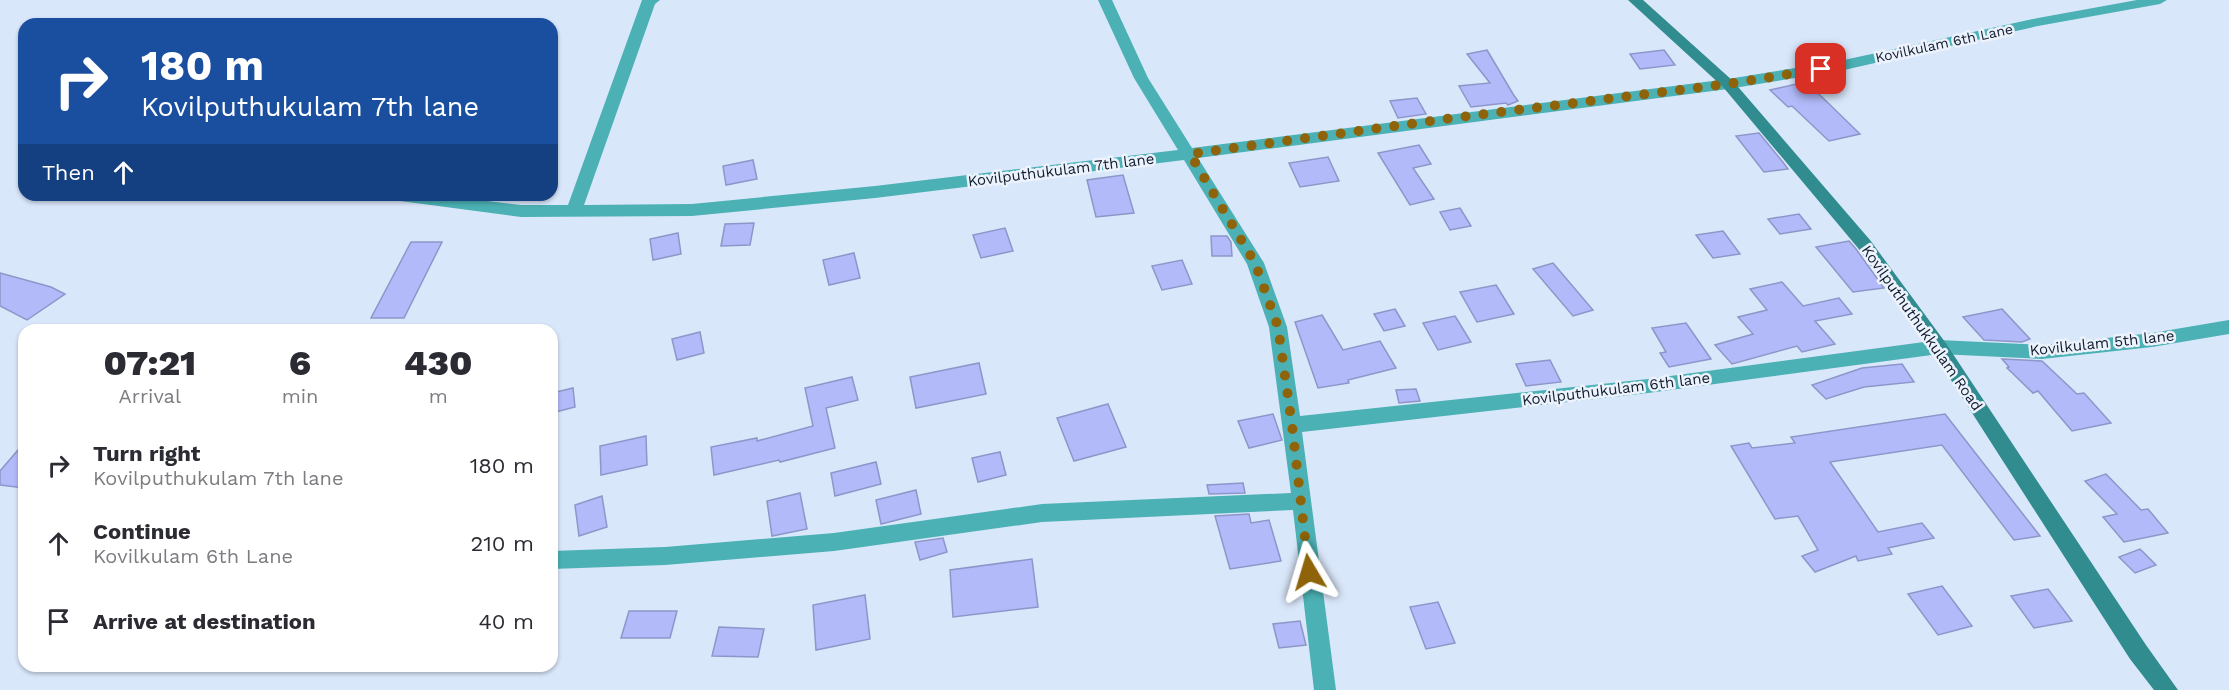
<!DOCTYPE html>
<html lang="en">
<head>
<meta charset="utf-8">
<style>
	:root { --surface:#fff; --page:#f7f7f7; --text:#2b2b33; --muted:#7c7c81 }
	body { margin:0; font-family:"Work Sans",sans-serif; background:var(--page); color:var(--text); height:100vh; display:flex; flex-direction:column; font-size:22px; white-space:nowrap }
	* { box-sizing:border-box; margin:0 }
	p { font-size:20px; color:var(--muted) }
	.icon { flex:none; width:33px; height:33px; fill:none; stroke:currentColor; stroke-width:2; stroke-linecap:round; stroke-linejoin:round }
	.map { position:relative; flex:1; overflow:hidden }
	.panel { position:absolute; left:18px; top:324px; width:540px; height:348px; display:flex; flex-direction:column; background:var(--surface); border-radius:18px; box-shadow:0 2px 4px #0004 }
	.panel>* { flex:none }
	.banner { position:absolute; left:18px; top:18px; width:540px; height:183px; border-radius:18px; box-shadow:0 2px 4px #0004; background:#1a4fa0; color:#fff; overflow:hidden }
	.pin { position:absolute; display:grid; place-items:center; width:51px; height:51px; color:#fff; margin:-26px; border-radius:12px; box-shadow:0 3px 9px #0006 }
	.me { position:absolute; width:66px; margin:-33px; rotate:353deg; stroke-linejoin:round; filter:drop-shadow(0 0 4px #0008) }
	.turn { display:flex; align-items:center; gap:21px; height:126px; padding:0 24px; font-size:27px }
	.turn .icon { width:78px; height:78px; stroke-width:2.5 }
	.turn b { display:block; font-size:42px; line-height:51px }
	.then { display:flex; align-items:center; height:57px; padding:0 24px; background:#0003; gap:12px; font-size:22px }
	.eta { display:flex; justify-content:space-evenly; align-items:center; height:102px; text-align:center }
	.eta b { font-size:36px; font-weight:800; line-height:42px }
	ul { padding:0; list-style:none }
	li { display:flex; align-items:center; gap:18px; height:78px; padding:0 24px }
	li div { flex:1 }
	li b { display:block; font-size:22px }
	li em { font-style:normal }
	.map>svg:first-child { display:block }
	.building { fill:#b2baf9; stroke:#8e96c9; stroke-width:1.5 }
	.lines { fill:none; stroke-linecap:round; stroke-linejoin:round }
	.street { fill:#4bb1b4; fill-rule:evenodd }
	.secondary { fill:#308c8f; fill-rule:evenodd }
	.route { stroke:#8e6309; stroke-width:10; stroke-dasharray:0 18 }
	.labels { text-anchor:middle; stroke-width:5; stroke-linejoin:round; paint-order:stroke }
	.far-street-label { font-size:14px; fill:#111d2e; stroke:#edf3fd }
	.street-label { font-size:15px; fill:#111d2e; stroke:#edf3fd }
</style>
</head>
<body>
<div class="map">
<svg width="2229" height="690" viewBox="0 0 2229 690">
	<rect width="100%" height="100%" fill="#d9e7fa"/>
	<g class="building">
		<polygon points="1487,50 1513,94 1518,101 1508,105 1506,103 1471,107 1459,86 1490,83 1467,54"/>
		<polygon points="1664,50 1675,65 1640,69 1630,54"/>
		<polygon points="1805,82 1823,98 1860,134 1829,141 1792,106 1788,107 1770,90"/>
		<polygon points="1417,98 1426,114 1398,118 1390,101"/>
		<polygon points="1759,133 1782,161 1788,169 1764,172 1736,136"/>
		<polygon points="1419,145 1431,164 1413,168 1434,199 1410,205 1378,153"/>
		<polygon points="1328,157 1339,181 1300,187 1289,163"/>
		<polygon points="753,160 757,179 726,185 723,166"/>
		<polygon points="1123,175 1134,213 1096,217 1087,180"/>
		<polygon points="1460,208 1471,226 1450,230 1440,212"/>
		<polygon points="1799,214 1811,229 1780,234 1768,219"/>
		<polygon points="754,223 750,245 721,246 725,224"/>
		<polygon points="1005,228 1013,251 981,258 973,235"/>
		<polygon points="1723,231 1740,254 1713,258 1696,235"/>
		<polygon points="678,233 681,254 653,260 650,239"/>
		<polygon points="1211,236 1227,236 1231,242 1232,256 1212,256"/>
		<polygon points="1849,241 1856,249 1884,288 1853,292 1816,247"/>
		<polygon points="411,242 442,242 404,318 371,318"/>
		<polygon points="854,253 860,278 829,285 823,260"/>
		<polygon points="1182,260 1192,284 1162,290 1152,266"/>
		<polygon points="1553,263 1593,310 1573,316 1533,269"/>
		<polygon points="0,273 51,287 65,294 27,320 0,306"/>
		<polygon points="1782,282 1803,306 1839,298 1852,314 1815,321 1835,344 1802,352 1797,346 1732,364 1715,345 1753,334 1738,317 1767,310 1750,289"/>
		<polygon points="1496,285 1514,314 1477,322 1460,292"/>
		<polygon points="1395,309 1405,326 1384,331 1374,314"/>
		<polygon points="2002,309 2030,339 2022,342 1984,340 1963,317"/>
		<polygon points="1322,315 1343,350 1380,341 1396,368 1348,380 1349,383 1318,388 1295,322"/>
		<polygon points="1455,316 1471,342 1438,350 1423,323"/>
		<polygon points="1686,323 1711,359 1669,367 1660,353 1666,352 1652,328"/>
		<polygon points="700,332 704,353 677,360 672,339"/>
		<polygon points="2002,359 2042,361 2077,394 2084,393 2111,423 2072,431 2038,391 2033,393 2007,368 2009,367"/>
		<polygon points="1550,360 1561,382 1526,386 1516,364"/>
		<polygon points="979,363 986,394 916,408 910,377"/>
		<polygon points="1902,364 1914,382 1864,387 1826,399 1812,385 1862,368"/>
		<polygon points="852,377 858,400 826,408 835,448 780,462 779,460 714,475 711,447 757,438 757,441 813,426 805,388"/>
		<polygon points="573,388 575,407 552,413 552,393"/>
		<polygon points="1416,389 1420,401 1399,403 1396,390"/>
		<polygon points="1108,404 1126,447 1074,461 1057,418"/>
		<polygon points="1273,414 1282,440 1249,448 1238,421"/>
		<polygon points="1945,414 2040,536 2014,540 1942,445 1830,462 1878,532 1922,523 1934,538 1888,548 1892,554 1858,561 1856,556 1815,572 1802,556 1818,550 1798,516 1775,519 1731,446 1749,443 1752,448 1795,443 1791,437"/>
		<polygon points="646,436 647,465 601,475 600,446"/>
		<polygon points="24,443 24,488 0,485 0,471"/>
		<polygon points="1000,452 1006,475 978,482 972,458"/>
		<polygon points="876,462 881,484 835,496 831,473"/>
		<polygon points="2106,474 2141,510 2148,509 2168,533 2124,542 2103,517 2117,514 2085,481"/>
		<polygon points="1243,483 1245,493 1209,494 1207,485"/>
		<polygon points="916,490 921,514 881,524 876,500"/>
		<polygon points="800,493 807,529 772,536 767,501"/>
		<polygon points="602,496 607,527 579,536 575,505"/>
		<polygon points="1249,514 1251,523 1269,520 1281,561 1230,569 1215,516"/>
		<polygon points="943,538 947,552 920,560 915,542"/>
		<polygon points="2140,549 2156,565 2135,573 2119,557"/>
		<polygon points="1032,559 1038,607 953,617 950,570"/>
		<polygon points="1942,586 1972,626 1938,635 1908,594"/>
		<polygon points="2048,589 2072,621 2034,628 2011,596"/>
		<polygon points="865,595 870,639 816,650 813,605"/>
		<polygon points="1438,602 1455,643 1426,649 1410,607"/>
		<polygon points="629,611 677,611 670,638 621,638"/>
		<polygon points="1300,621 1306,645 1279,648 1273,624"/>
		<polygon points="719,627 764,629 758,657 712,656"/>
	</g>
	<g class="lines">
		<polygon class="street" points="642,0 660,0 655,4 584,205 692,204 875,186 1178,150 1134,78 1098,0 1112,0 1148,78 1192,148 1728,79 1844,60 2038,18 2137,0 2167,0 2160,4 2038,26 1844,70 1728,89 1198,158 1264,263 1287,327 1300,416 1648,379 1939,340 2042,345 2152,333 2229,320 2229,334 2152,347 2042,359 1939,354 1648,393 1302,432 1336,690 1314,690 1293,510 1042,522 834,551 665,565 552,569 552,551 665,547 834,533 1042,504 1291,493 1269,327 1247,264 1184,160 875,198 692,216 521,217 385,199 383,195 437,195 521,205 568,205"/>
		<polygon class="secondary" points="1628,0 1643,0 1733,81 1870,240 1945,342 2146,645 2178,690 2154,690 2130,659 1933,352 1858,248 1723,87"/>
	</g>
	<g class="lines">
		<polyline class="route" points="1309,572 1292,425 1278,327 1255,263 1190,154 1461,117 1728,84 1821,69"/>
	</g>
	<g class="labels">
		<g class="far-street-label">
			<text transform="translate(1944 43) rotate(-12)" y="5">Kovilkulam 6th Lane</text>
		</g>
		<g class="street-label">
			<text transform="translate(1061 170) rotate(-7)" y="5">Kovilputhukulam 7th lane</text>
			<text transform="translate(1922 328) rotate(55)" y="5">Kovilputhuthukkulam Road</text>
			<text transform="translate(2102 343) rotate(-6)" y="5">Kovilkulam 5th lane</text>
			<text transform="translate(1616 389) rotate(-7)" y="5">Kovilputhukulam 6th lane</text>
		</g>
	</g>
</svg>
<div class="pin" style="left:1821px;top:69px;background:#d93025"><svg class="icon" aria-label="arrive" viewBox="0 0 24 24"><path d="M6 21V4h12l-3 4 3 4H6"/></svg></div>
<svg class="me" style="left:1309px;top:572px" viewBox="-20 -20 40 40"><path d="M0-17L14 15 0 8-14 15z" fill="#8e6309" stroke="#fff" stroke-width="4"/></svg>
<div class="banner">
<div class="turn"><svg class="icon" aria-label="right" viewBox="0 0 24 24"><path d="M7 20v-9h11M14 6l5 5-5 5"/></svg><div><b>180 m</b>Kovilputhukulam 7th lane</div></div>
<div class="then">Then<svg class="icon" aria-label="ahead" viewBox="0 0 24 24"><path d="M12 20V5M6 11l6-6 6 6"/></svg></div>
</div>
<section class="panel">
<div class="eta">
<div><b>07:21</b><p>Arrival</p></div>
<div><b>6</b><p>min</p></div>
<div><b>430</b><p>m</p></div>
</div>
<ul>
<li><svg class="icon" aria-label="right" viewBox="0 0 24 24"><path d="M7 20v-9h11M14 6l5 5-5 5"/></svg><div><b>Turn right</b><p>Kovilputhukulam 7th lane</p></div><em>180 m</em></li>
<li><svg class="icon" aria-label="ahead" viewBox="0 0 24 24"><path d="M12 20V5M6 11l6-6 6 6"/></svg><div><b>Continue</b><p>Kovilkulam 6th Lane</p></div><em>210 m</em></li>
<li><svg class="icon" aria-label="arrive" viewBox="0 0 24 24"><path d="M6 21V4h12l-3 4 3 4H6"/></svg><div><b>Arrive at destination</b></div><em>40 m</em></li>
</ul>
</section>
</div>
</body>
</html>
